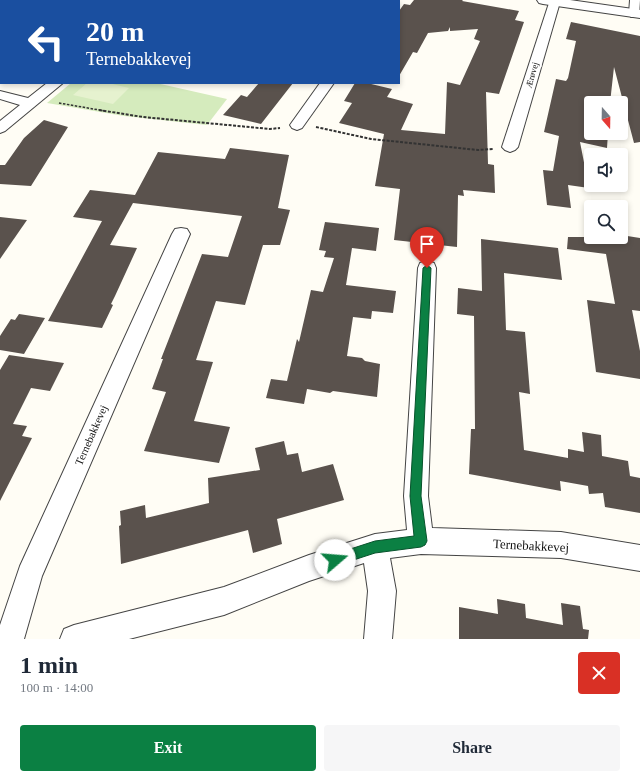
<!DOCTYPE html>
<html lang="en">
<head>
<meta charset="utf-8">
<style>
	:root { --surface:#fff; --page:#f6f6f7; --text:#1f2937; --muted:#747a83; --accent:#0b8043 }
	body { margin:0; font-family:"Times New Roman",serif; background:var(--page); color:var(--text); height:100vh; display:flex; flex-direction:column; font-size:15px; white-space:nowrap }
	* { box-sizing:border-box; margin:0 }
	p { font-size:13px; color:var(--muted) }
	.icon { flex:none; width:22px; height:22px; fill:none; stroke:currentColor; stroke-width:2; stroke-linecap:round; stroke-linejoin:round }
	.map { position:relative; height:639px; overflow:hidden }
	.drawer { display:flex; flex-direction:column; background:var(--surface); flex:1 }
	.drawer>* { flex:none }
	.banner { position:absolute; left:0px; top:0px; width:400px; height:84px; box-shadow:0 2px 6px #0003; background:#1a4fa0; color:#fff; overflow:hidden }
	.needle { width:26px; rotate:160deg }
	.tools { position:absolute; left:584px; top:96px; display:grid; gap:8px }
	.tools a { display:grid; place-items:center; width:44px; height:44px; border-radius:4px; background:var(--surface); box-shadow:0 2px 6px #0003; font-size:20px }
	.pin { position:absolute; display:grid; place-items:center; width:34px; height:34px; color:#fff; margin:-41px -17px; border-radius:50% 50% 50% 0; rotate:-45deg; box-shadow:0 0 4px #0007 }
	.pin .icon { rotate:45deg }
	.me { position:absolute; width:44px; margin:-22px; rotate:72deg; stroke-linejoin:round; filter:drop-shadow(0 0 3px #0008) }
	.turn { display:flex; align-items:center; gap:14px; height:84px; padding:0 20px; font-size:18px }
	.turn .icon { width:52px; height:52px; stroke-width:2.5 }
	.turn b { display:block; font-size:28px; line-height:34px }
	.round { display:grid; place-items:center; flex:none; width:42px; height:42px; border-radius:4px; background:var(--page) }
	.headline { display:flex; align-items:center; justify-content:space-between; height:68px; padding:0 20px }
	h1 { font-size:24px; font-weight:800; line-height:30px }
	.action { display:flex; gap:8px; margin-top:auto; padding:8px 20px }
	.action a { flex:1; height:46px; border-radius:4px; background:var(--accent); color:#fff; font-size:16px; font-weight:800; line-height:46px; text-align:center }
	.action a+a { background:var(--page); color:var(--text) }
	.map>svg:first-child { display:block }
	.green { fill:#d5ebbd }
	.pitch { fill:#e6f2cf }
	.building { fill:#5a524d }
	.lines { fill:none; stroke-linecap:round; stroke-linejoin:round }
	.minor-casing { stroke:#444; stroke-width:2 }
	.tertiary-casing { stroke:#444; stroke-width:2 }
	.path-far1 { stroke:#333; stroke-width:1.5; stroke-dasharray:2.5 1.5; stroke-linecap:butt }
	.path { stroke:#333; stroke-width:2; stroke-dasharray:3 1.5; stroke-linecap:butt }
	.minor { fill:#fff; fill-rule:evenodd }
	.tertiary { fill:#fff; fill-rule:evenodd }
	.route { fill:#0b8043; stroke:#07532c }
	.labels { text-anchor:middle; stroke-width:4; stroke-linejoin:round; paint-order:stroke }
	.far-street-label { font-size:9px; fill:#111; stroke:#fff }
	.street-label { font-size:11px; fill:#111; stroke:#fff }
	.near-street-label { font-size:13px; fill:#111; stroke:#fff }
</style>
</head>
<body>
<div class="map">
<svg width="640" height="639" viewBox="0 0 640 639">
	<rect width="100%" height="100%" fill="#fffdf5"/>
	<polygon class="green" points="71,83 156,83 227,99 207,125 124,116 47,103"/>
	<polygon class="pitch" points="87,83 108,83 129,88 113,104 73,95"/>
	<g class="building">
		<polygon points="414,0 463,0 462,1 519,11 515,20 524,22 499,94 486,92 488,164 494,165 495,193 463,190 464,196 458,195 457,247 394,240 400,189 375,186 384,134 339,123 352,103 344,101 355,83 367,83 392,89 387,97 413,104 401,130 445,134 447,82 460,85 480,41 474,39 478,29 450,31 450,27 448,31 428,33 417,53 413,52 399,76 399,11 404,4 410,5"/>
		<polygon points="571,22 640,36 640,142 634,143 614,67 610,103 591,103 591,133 608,133 607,148 580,142 589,188 568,185 571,208 547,205 543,170 553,171 559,136 544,132 556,79 566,81 568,78 576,41 566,39"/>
		<polygon points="259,83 293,83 261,124 223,115 241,95 247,97"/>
		<polygon points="44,120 68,127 31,186 0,184 0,165 5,165 24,138"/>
		<polygon points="230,148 289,155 278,208 290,210 280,245 263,245 245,305 216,301 196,360 213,362 194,421 230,427 219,463 144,451 166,392 152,389 163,359 161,359 202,254 228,257 242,216 133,203 110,245 137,248 115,296 111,304 113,305 102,328 48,321 102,221 73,217 90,190 135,195 158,152 225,159"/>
		<polygon points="0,217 27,220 0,259"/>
		<polygon points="325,222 379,228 376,251 352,248 346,285 396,291 393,313 372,311 371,319 353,317 347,356 362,358 365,361 380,364 377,397 333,391 330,393 307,389 304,404 266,398 271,379 287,381 297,339 299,342 311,290 323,292 334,258 324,257 326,251 319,250"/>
		<polygon points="621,235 640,238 640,311 632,310 640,351 640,379 596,372 587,300 615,304 606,254 567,249 568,237 621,237"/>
		<polygon points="481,239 558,248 562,280 504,273 506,330 525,332 530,394 519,392 524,450 568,458 568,449 584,452 582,432 601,435 602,456 628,461 630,476 640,478 640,513 605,507 603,493 589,494 588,486 560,481 561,491 469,474 471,429 475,429 474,316 457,314 458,288 482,291"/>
		<polygon points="19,314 45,318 24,354 0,350 0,336 11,319 15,320"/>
		<polygon points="9,355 64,363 50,391 31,388 13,424 27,426 22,436 32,438 0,501 0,370"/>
		<polygon points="284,441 287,455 298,453 302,472 333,464 344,500 277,519 282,544 253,553 248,530 121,564 119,526 121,525 120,511 145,505 146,518 209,503 208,478 260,470 255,448"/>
		<polygon points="497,599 525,604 526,618 563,625 561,603 580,606 583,629 589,630 588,639 459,639 459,607 498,614"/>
	</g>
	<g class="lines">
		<g class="minor-casing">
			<g id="minor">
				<polygon points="47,0 72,0 73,1 48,1"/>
				<polygon points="150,0 162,0 149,1"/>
				<polygon points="379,0 391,0 378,1"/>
				<polygon points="550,0 558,0 560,2 518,147 515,150 510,152 505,150 502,147"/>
				<polygon points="630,0 640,0 639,17 631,17 629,14"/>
				<polygon points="47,83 63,83 5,131 0,133 0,121 20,105 0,99 0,91 28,98"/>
				<polygon points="320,83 334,83 302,128 297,130 292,128 290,125"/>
				<polygon points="181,228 187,229 190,234 42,576 24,639 0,639 0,625 20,566 172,234 175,229"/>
				<polygon points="427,261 434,263 436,268 428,496 432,528 561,532 640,545 640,571 561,558 421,554 390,558 396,591 392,639 364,639 368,591 364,563 309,581 224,615 129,639 60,639 64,629 74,625 224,587 309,555 375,534 407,530 404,496 418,268 420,263"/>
			</g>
		</g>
		<g class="tertiary-casing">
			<polygon id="tertiary" points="537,0 570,0 640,10 640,18 543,4 539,3"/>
		</g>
		<polyline class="path-far1" points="59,103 105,111"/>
		<g class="path">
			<polyline points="99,110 143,117 270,129 280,128"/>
			<polyline points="316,127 371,139 478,150 493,149"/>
		</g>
		<use href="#minor" class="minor"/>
		<use href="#tertiary" class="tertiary"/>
	</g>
	<polygon class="route" points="427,265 431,268 421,496 427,541 425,545 421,547 375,553 335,566 331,564 329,560 331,556 335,554 375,541 414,536 410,496 423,268"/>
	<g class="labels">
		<g class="far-street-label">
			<text transform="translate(532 75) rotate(-74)" y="3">Ærøvej</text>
		</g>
		<g class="street-label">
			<text transform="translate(91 435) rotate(-66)" y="4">Ternebakkevej</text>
		</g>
		<g class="near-street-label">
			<text transform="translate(531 545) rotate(3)" y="5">Ternebakkevej</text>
		</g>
	</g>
</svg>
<div class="tools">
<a><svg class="needle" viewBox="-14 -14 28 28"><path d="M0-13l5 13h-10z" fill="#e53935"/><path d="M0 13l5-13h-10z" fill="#747a83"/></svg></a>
<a><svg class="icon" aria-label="sound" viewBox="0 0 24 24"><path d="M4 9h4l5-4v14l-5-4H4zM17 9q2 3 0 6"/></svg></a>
<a><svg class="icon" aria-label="search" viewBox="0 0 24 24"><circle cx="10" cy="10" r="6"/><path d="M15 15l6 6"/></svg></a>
</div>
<div class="pin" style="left:427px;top:268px;background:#d93025"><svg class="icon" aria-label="arrive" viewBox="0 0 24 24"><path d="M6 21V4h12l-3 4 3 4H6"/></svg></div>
<svg class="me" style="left:335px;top:560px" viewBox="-20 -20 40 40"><circle r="19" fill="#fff"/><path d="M0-13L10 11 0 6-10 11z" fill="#0b8043"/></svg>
<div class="banner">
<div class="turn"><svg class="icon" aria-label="left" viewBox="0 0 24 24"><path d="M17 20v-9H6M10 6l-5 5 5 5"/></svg><div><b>20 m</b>Ternebakkevej</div></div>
</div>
</div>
<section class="drawer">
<div class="headline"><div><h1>1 min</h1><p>100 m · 14:00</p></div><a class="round" style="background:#d93025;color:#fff"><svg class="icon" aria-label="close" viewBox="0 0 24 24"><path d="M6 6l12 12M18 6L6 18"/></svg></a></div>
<div class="action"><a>Exit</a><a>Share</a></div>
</section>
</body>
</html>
